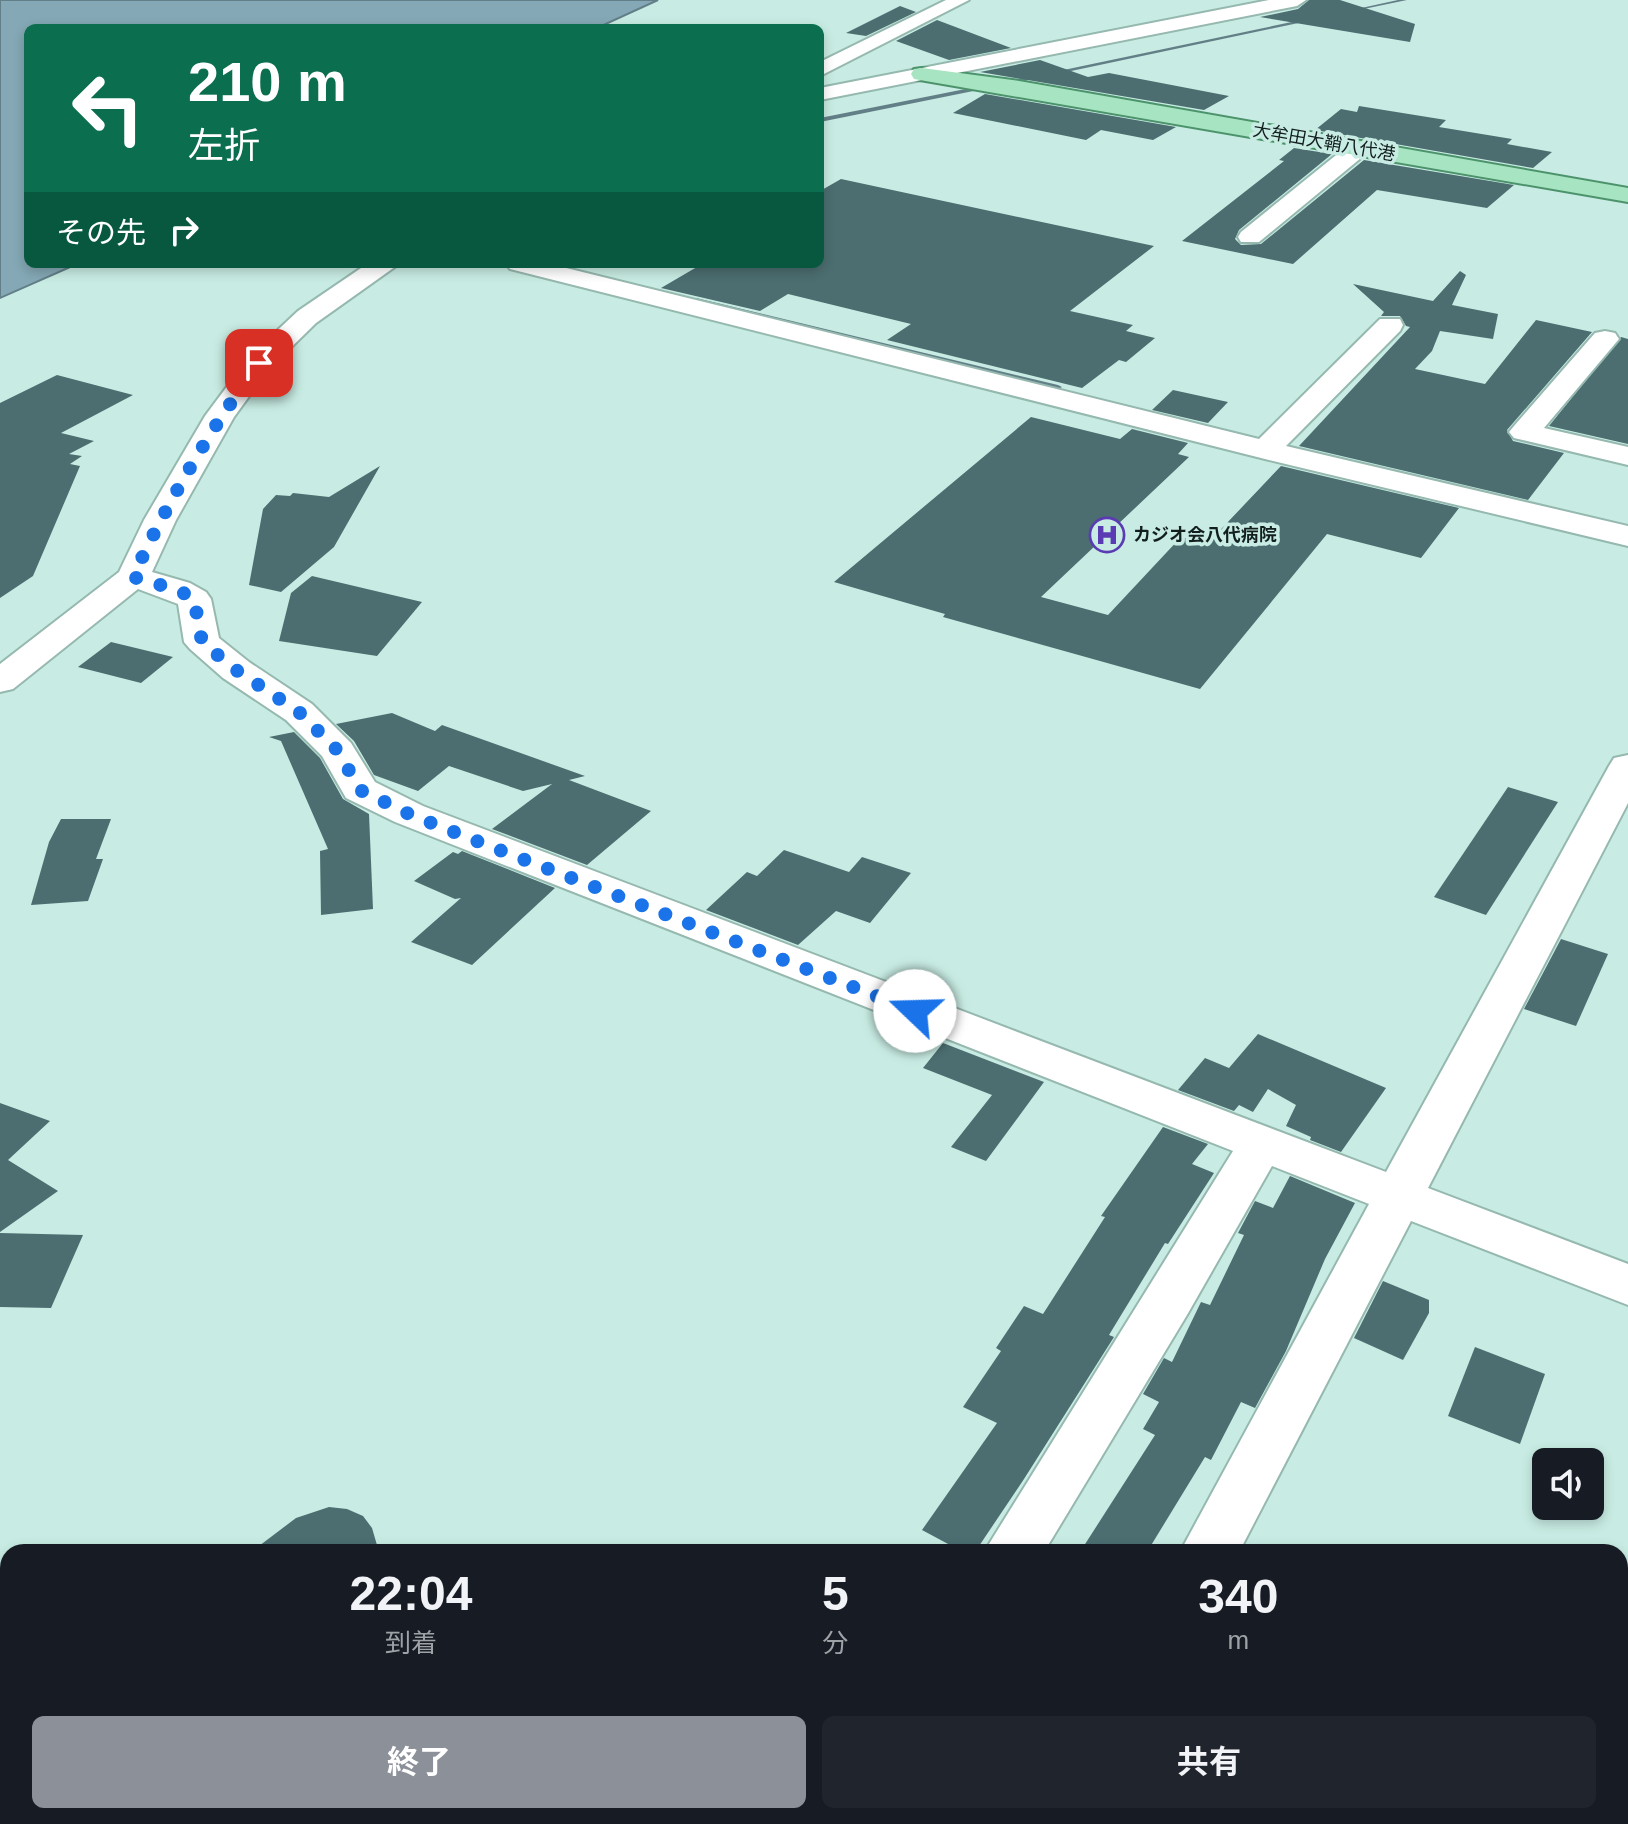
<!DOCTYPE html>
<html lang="ja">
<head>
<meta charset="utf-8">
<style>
	:root { --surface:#171b24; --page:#20242c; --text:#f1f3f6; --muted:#9ea1a6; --accent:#8c9099 }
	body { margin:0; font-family:Helvetica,"Noto Sans JP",sans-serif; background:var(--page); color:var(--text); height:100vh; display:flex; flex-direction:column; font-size:30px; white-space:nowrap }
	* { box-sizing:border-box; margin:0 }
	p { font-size:26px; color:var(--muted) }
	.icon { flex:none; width:44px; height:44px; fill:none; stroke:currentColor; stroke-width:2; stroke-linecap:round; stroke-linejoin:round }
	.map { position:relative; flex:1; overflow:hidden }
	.drawer { position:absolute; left:0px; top:1544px; width:1628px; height:280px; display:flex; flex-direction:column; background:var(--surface); border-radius:24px 24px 0 0; box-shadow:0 4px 12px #0003 }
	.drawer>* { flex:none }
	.top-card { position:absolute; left:24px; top:24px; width:800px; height:244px; border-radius:12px; box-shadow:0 4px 12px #0003; background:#0b6e4f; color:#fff; overflow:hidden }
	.controls { position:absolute; left:1532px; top:1448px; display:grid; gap:16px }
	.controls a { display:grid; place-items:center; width:72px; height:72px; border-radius:12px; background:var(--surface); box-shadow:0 4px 12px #0003; font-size:40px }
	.pin { position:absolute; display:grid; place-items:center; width:68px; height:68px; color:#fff; margin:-34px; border-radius:16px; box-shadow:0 4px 12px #0006 }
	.me { position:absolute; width:88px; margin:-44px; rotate:291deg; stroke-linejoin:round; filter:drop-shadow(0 0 6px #0008) }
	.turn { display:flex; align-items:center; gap:28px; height:168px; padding:0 32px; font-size:36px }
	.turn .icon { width:104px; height:104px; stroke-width:2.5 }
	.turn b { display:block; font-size:56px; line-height:68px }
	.then { display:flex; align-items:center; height:76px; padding:0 32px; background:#0003; gap:16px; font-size:30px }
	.eta { display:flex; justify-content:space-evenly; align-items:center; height:136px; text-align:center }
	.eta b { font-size:48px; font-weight:700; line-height:56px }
	.button { display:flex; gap:16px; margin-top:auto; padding:16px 32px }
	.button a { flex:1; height:92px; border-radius:12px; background:var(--accent); color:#fff; font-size:32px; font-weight:700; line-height:92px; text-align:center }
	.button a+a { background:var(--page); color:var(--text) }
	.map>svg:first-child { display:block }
	.water { fill:#84a8b5; stroke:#627f87; stroke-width:2 }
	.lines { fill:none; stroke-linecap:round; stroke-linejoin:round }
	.stream { fill:#627f87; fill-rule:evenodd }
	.building { fill:#4c6e70 }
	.minor-casing { stroke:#95b8af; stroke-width:4 }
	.major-casing { stroke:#4c936c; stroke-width:4 }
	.minor { fill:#fff; fill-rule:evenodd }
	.major { fill:#a7e4c1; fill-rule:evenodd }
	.route { stroke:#1a73e8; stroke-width:14; stroke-dasharray:0 25.2 }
	.labels { text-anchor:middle; stroke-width:7; stroke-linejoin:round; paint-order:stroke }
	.far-street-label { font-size:18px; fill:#121f1c; stroke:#c8ece3 }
	.far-poi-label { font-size:18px; font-weight:bold; fill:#121f1c; stroke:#c8ece3; text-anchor:start }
</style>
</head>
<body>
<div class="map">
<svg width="1628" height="1824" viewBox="0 0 1628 1824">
	<rect width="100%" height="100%" fill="#c8ece3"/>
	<polygon class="water" points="0,0 658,0 597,28 28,28 28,264 77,264 0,298"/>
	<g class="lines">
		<g class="stream">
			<polygon points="1398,0 1407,0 1354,11 1352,10"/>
			<polygon points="1306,19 1308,21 1057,74 1054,72"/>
			<polygon points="1036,75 1038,78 820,122 820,118"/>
			<polygon points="696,298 1058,385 1062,387 1058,389 694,301 694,299"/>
		</g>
	</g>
	<g class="building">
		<polygon points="1309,0 1340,0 1415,24 1410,42 1260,17 1298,9"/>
		<polygon points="900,6 916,12 866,36 846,33"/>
		<polygon points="937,20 1011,48 949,60 896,41"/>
		<polygon points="1040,60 1088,77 1109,73 1229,96 1204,110 980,72"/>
		<polygon points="985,94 1176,127 1153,140 1101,130 1086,140 953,113"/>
		<polygon points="1359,106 1446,120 1439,127 1512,139 1507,144 1552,152 1533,168 1315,130 1341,109 1357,112"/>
		<polygon points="1294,148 1332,154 1239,230 1235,239 1241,245 1261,244 1364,160 1514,185 1487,208 1377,190 1293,264 1182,241 1284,161 1279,160"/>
		<polygon points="841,179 1154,246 1070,311 1133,325 1126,331 1155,338 1126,362 1119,360 1082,388 887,340 911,324 788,294 760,311 661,288 702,264 820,264 820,191"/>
		<polygon points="1460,271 1466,275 1452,305 1498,314 1493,339 1440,331 1432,351 1415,369 1485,384 1536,320 1592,332 1507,430 1513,441 1564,453 1528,500 1299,446 1410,327 1406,326 1400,316 1381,316 1384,312 1353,284 1433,301"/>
		<polygon points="1621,337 1628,339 1628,444 1549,426"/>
		<polygon points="57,375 133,395 61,433 94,441 69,454 82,456 70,464 80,466 33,576 0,598 0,403"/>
		<polygon points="1173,390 1228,402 1208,423 1152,410"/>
		<polygon points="1031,417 1120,439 1132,429 1188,443 1178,454 1189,457 1041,597 1108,615 1181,537 1207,544 1281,466 1459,508 1421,558 1327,534 1200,689 943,617 945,614 834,582"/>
		<polygon points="380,466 334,547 281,592 249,585 263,509 276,495 290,496 293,493 329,497"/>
		<polygon points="312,576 422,602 377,656 279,641 291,593"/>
		<polygon points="111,642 173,657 141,683 78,667"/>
		<polygon points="392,713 435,731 442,725 585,776 569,780 651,811 587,865 492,829 552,784 523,791 449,766 418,791 374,775 354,741 336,724"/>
		<polygon points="294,732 320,758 343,799 369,814 373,909 321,915 320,851 328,849 281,741 269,737"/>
		<polygon points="1508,787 1558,802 1486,915 1434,897"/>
		<polygon points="61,819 111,819 96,859 103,859 88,901 31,905 49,842"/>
		<polygon points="784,850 849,872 862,857 911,873 870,923 836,911 798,945 706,910 747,872 757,876"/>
		<polygon points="462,851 555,888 472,965 411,942 461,898 455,899 414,881 453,852 458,854"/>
		<polygon points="1561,939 1608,954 1576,1026 1524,1009"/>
		<polygon points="1258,1034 1386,1088 1341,1152 1310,1140 1311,1137 1286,1126 1296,1105 1268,1089 1253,1112 1239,1105 1234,1111 1178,1090 1205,1058 1229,1068"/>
		<polygon points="943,1043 1044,1082 986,1161 951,1147 992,1095 923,1068"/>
		<polygon points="0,1103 50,1121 8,1160 58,1191 0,1232"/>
		<polygon points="1163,1127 1208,1144 1192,1164 1214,1173 1168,1244 1165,1243 1109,1335 1114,1337 1024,1479 975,1552 963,1552 922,1530 997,1423 963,1407 1001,1351 996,1348 1024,1306 1043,1314 1105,1217 1101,1216"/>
		<polygon points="1290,1176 1355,1203 1325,1259 1286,1351 1255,1408 1241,1402 1211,1460 1205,1457 1147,1552 1080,1552 1155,1435 1143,1429 1159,1402 1143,1394 1164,1358 1172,1362 1201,1302 1210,1305 1244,1235 1238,1233 1255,1201 1273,1208"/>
		<polygon points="0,1233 83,1235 51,1308 0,1307"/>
		<polygon points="1383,1281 1429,1300 1429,1313 1403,1360 1354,1338"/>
		<polygon points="1475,1347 1545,1374 1520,1444 1448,1416"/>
		<polygon points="329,1507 347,1509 363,1516 372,1528 379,1552 251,1552 296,1518"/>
	</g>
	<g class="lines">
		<g class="minor-casing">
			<g id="minor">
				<polygon points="946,0 969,0 820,76 820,62"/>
				<polygon points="1269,0 1306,0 1297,6 820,100 820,88"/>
				<polygon points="1359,141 1370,148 1367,153 1259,242 1241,242 1238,237 1241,232 1351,143"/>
				<polygon points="367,264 399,264 316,323 269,369 234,417 176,520 152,572 190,583 206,592 211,599 219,638 249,662 312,704 351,743 375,782 423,806 1386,1172 1609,766 1614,758 1628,755 1628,803 1428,1188 1628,1264 1628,1305 1411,1221 1239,1552 1180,1552 1369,1204 1272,1166 1187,1315 1044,1552 984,1552 1233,1151 395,822 346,798 322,756 286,720 223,678 190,649 184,642 178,604 138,589 13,689 0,692 0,664 119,572 144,520 205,416 249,357 298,311"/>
				<polygon points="506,264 550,264 1259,439 1380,319 1400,319 1403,325 1400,331 1286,446 1628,526 1628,546 1265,459 510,269"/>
				<polygon points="1605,331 1615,333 1619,339 1544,428 1628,447 1628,465 1514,438 1509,432 1514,426 1595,333"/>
				<polygon points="1035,1816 1101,1816 1097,1824 1031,1824"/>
			</g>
		</g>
		<g class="major-casing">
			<polygon id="major" points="922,68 1019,81 1628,188 1628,202 914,79 911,74 914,69"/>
		</g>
		<use href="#minor" class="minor"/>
		<use href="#major" class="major"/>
	</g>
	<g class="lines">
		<path class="route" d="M 259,363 C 210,430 168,501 133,577 L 178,590 L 194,599 L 202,642 L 236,670 L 299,712 L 338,751 L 360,790 L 409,814 L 489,846 L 915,1011"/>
	</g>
	<defs>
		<g id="hospital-ring" transform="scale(1.8)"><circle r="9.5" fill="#c8ece3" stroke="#5a3bb3" stroke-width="1.5"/><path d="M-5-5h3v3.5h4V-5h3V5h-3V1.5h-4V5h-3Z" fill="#5a3bb3"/></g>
	</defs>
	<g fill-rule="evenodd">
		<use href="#hospital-ring" x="1107" y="535"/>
	</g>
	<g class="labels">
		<g class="far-street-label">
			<text transform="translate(1324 142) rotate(10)" y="6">大牟田大鞘八代港</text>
		</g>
		<g class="far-poi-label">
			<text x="1133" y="541">カジオ会八代病院</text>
		</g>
	</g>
</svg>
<div class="controls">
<a><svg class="icon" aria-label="sound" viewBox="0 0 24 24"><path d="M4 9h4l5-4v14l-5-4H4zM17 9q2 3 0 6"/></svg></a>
</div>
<div class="pin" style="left:259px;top:363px;background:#d93025"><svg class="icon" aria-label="arrive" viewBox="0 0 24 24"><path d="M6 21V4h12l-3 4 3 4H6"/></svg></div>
<svg class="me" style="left:915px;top:1011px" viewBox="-20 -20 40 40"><circle r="19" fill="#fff"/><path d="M0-13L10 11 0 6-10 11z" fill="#1a73e8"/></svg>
<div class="top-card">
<div class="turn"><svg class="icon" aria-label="left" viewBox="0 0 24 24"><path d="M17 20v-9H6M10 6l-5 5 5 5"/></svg><div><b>210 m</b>左折</div></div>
<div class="then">その先<svg class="icon" aria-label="right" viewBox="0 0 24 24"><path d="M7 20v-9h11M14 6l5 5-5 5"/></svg></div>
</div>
<section class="drawer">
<div class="eta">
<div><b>22:04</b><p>到着</p></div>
<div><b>5</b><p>分</p></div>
<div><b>340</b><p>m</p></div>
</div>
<div class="button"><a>終了</a><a>共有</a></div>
</section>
</div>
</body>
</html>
